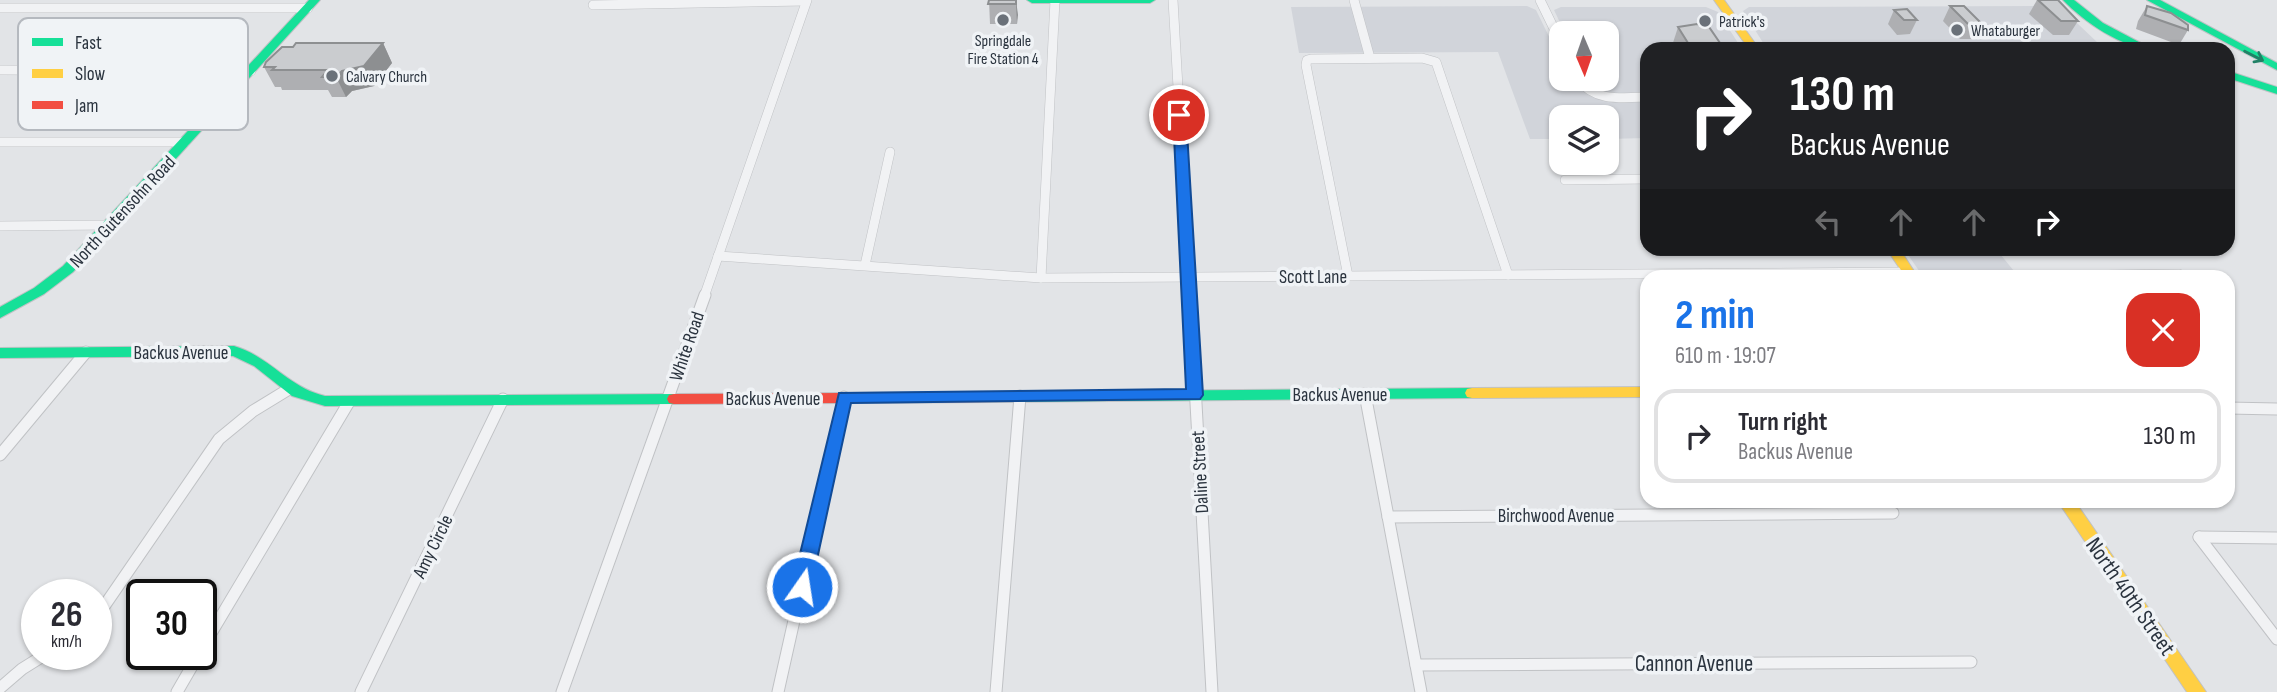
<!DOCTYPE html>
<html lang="en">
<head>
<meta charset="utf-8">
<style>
	:root { --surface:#fff; --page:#f7f7f7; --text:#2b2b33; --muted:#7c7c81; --line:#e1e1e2; --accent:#1a73e8 }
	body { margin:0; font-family:"Sofia Sans Condensed",sans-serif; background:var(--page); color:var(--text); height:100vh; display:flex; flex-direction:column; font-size:26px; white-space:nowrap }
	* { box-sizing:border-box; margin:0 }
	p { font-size:23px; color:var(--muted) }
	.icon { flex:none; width:38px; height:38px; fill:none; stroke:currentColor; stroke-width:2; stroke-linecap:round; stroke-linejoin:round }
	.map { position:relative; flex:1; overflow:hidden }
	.side { position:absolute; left:1640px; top:270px; width:595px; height:238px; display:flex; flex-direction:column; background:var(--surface); border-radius:21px; box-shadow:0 2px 5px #0004 }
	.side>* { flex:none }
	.guide { position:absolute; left:1640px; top:42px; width:595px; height:214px; border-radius:21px; box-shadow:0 2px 5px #0004; background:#202124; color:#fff; overflow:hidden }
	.needle { width:46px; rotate:178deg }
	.fabs { position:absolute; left:1549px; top:21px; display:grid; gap:14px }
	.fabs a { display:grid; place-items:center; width:70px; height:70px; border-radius:14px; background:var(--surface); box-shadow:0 2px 5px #0004; font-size:35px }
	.speed { position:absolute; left:21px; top:579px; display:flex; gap:14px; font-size:35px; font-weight:700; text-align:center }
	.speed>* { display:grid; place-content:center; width:91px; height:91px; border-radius:50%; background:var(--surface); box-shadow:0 2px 5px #0004; line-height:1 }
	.speed small { font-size:18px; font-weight:400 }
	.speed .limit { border:4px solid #111; border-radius:10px; background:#fff; color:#111 }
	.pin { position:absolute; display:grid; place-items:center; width:60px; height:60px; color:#fff; margin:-30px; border:4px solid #fff; border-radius:50%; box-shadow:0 2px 7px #0007 }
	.me { position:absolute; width:77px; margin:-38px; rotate:13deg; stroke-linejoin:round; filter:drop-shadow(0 0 5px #0008) }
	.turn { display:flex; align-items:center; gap:24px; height:147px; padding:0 35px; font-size:32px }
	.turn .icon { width:91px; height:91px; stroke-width:2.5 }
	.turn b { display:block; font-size:49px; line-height:60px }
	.lanes { display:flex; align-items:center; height:66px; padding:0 35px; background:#0003; justify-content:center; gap:35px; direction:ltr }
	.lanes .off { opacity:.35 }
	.round { display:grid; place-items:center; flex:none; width:74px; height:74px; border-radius:21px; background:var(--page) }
	.head { display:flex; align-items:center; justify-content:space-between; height:119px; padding:0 35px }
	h1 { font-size:42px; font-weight:700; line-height:52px; color:var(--accent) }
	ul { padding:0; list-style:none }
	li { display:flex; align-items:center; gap:21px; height:94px; margin:0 14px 10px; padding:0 21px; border:4px solid var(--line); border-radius:21px }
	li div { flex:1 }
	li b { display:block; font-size:26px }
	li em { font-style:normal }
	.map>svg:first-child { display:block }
	.built { fill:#d1d4da }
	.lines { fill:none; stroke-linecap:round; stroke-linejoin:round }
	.street-far1-casing { stroke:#c0c2c5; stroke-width:10 }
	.street-casing { stroke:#c0c2c5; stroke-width:13 }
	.fast-casing { stroke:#c0c2c5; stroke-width:2 }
	.slow-casing { stroke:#c0c2c5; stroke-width:2 }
	.jam-casing { stroke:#c0c2c5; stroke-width:2 }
	.street-far1 { stroke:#f1f2f4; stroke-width:9 }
	.street { stroke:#f1f2f4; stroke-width:11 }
	.fast { fill:#16e098; fill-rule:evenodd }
	.slow { fill:#ffcf43; fill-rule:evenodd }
	.jam { fill:#f24e42; fill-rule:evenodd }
	.wall { fill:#aeafb2 }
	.shaded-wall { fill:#8d8f91 }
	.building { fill:#cacccf; stroke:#8d8f91; stroke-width:2 }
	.oneway { stroke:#218166 }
	.route { fill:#1a73e8; stroke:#114b97; stroke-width:2 }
	.poi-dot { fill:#6a7179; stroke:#f0f3f6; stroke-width:2.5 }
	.labels { text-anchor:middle; stroke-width:7; stroke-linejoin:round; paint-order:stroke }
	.far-poi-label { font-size:16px; fill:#2a333e; stroke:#f0f3f6; text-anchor:start }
	.street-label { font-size:19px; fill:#2a333e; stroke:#f0f3f6 }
	.near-street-label { font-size:23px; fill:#2a333e; stroke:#f0f3f6 }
	.key { fill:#f0f3f6; stroke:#b5b9bf; stroke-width:2 }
	.key-label { font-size:19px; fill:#2a333e }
</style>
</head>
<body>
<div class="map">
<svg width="2277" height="692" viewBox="0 0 2277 692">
	<rect width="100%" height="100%" fill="#e2e4e7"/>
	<g class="built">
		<polygon points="1527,6 1536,10 1561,61 1561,79 1606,79 1606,33 1565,33 1554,10 1561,7 1706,7 1718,12 1742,49 1647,49 1647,138 1607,139 1606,117 1561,117 1561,139 1530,139 1498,52 1299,53 1291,7"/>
		<polygon points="2059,6 2097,42 2008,42 2014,49 1767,49 1743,11 1749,7"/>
		<polygon points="1904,249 1996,249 2018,276 1922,275"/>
	</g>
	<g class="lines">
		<g class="street-far1-casing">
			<g id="street-far1">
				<polyline points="1173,0 1190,297"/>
				<polyline points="1354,0 1370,58"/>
				<polyline points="1540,0 1561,43"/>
				<polyline points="593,5 805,1"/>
				<polyline points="0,8 308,8"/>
				<polyline points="0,70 251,71"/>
				<path d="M 1578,79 C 1595,102 1621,98 1647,97"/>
				<polyline points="0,142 185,142"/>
				<polyline points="1565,180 1647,179"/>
				<polyline points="0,226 109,225"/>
				<polyline points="718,256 1041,278 1908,272"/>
				<polyline points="865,265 890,152"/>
				<polyline points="1348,276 1306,65 1307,60 1311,59 1422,58 1436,62 1508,275"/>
				<polyline points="2035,276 2179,274"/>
				<polyline points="1041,278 1055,0"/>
				<polyline points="704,297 807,0"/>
			</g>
		</g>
		<g class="street-casing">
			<g id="street">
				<polyline points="1190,295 1212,692"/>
				<polyline points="1365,394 1421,692"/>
				<polyline points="2228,408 2277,409"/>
				<polyline points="0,455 86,352"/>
				<polyline points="1388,517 1893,513"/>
				<polyline points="2199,537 2277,639"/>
				<polyline points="2199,537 2277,538"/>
				<polyline points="96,618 219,439 253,411 289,389"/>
				<polyline points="201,650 349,402"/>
				<polyline points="1416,665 1971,662"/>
				<polyline points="0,688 22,669 46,654"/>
				<polyline points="177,692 199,654"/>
				<polyline points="361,692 503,399"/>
				<polyline points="562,692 705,295"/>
				<polyline points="778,692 844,397"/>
				<polyline points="996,692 1020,396"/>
			</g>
		</g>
		<g class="fast-casing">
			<g id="fast">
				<polygon points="309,0 320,0 73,272 44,294 0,318 0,307 34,288 63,266"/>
				<polygon points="1027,0 1155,0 1150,3 1032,3"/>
				<path d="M 2063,0 L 2074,0 L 2103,23 L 2152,49 C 2123,49 2083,21 2063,0 Z"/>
				<polygon points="2147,0 2160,0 2277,63 2277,70"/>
				<polygon points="2228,71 2277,87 2277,94 2228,78"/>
				<path d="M 234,346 C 269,356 289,388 325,396 L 674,394 L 679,395 L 681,399 L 679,403 L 674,404 L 325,406 L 292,396 L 254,366 L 233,356 L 0,358 L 0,348 Z"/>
				<polygon points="1472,388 1477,389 1479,393 1477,397 1472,398 993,402 988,401 986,397 988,393 993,392"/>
			</g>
		</g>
		<g class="slow-casing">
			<g id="slow">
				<polygon points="1714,0 1724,0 1759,49 1749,49"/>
				<polygon points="1886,248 1899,248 1917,276 1905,276"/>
				<polygon points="1647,387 1647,397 1472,398 1467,397 1465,393 1467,389 1472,388"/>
				<polygon points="2057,500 2074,500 2206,692 2187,692"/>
			</g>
		</g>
		<g class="jam-casing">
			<polygon id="jam" points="993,392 998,393 1000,397 998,401 993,402 674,404 669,403 667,399 669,395 674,394"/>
		</g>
		<use href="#street-far1" class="street-far1"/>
		<use href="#street" class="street"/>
		<use href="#fast" class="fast"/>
		<use href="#slow" class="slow"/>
		<use href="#jam" class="jam"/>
	</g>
	<g class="wall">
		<polygon points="989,0 1017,0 1017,24 990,24"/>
		<polygon points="2037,0 2078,21 2069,35 2053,35 2029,14"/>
		<polygon points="1950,6 1982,24 1974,39 1960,39 1943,21"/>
		<polygon points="2147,6 2188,30 2179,45 2136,29 2138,21"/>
		<polygon points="1894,10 1917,20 1910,34 1897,35 1888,24"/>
		<polygon points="1678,27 1720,43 1718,49 1673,49 1672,46"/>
		<polygon points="383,43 392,63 374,86 352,91 346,97 332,97 328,90 282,90 281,87 275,87 264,67 293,47"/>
	</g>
	<g class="shaded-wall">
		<polygon points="1016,0 1018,15 1017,24 1016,4"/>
		<polygon points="383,43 392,63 374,86 352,91 346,97 336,77 342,71"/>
	</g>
	<g class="building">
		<polygon points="989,0 1016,0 1016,4 988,4"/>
		<polygon points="2038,0 2058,0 2078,21 2061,21"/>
		<polygon points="1950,6 1964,6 1982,24 1968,24"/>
		<polygon points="2147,6 2171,13 2188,25 2188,30 2145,15"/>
		<polygon points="1907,9 1917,20 1904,20 1894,10"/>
		<polygon points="1697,24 1709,27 1720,43 1709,43 1713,49 1703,49 1699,43 1688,43 1678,27"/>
		<polygon points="296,43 383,43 364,66 342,71 336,77 322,77 328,70 272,70 275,67 264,67 266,62 282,47 293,47"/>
	</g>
	<defs><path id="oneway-shaft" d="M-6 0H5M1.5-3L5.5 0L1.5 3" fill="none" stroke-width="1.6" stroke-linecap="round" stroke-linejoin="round" transform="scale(1.75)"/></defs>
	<use class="oneway" href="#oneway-shaft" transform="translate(2254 56) rotate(27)"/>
	<polygon class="route" points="1179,111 1186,115 1203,395 1200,399 851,403 811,587 808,593 802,595 795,593 792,587 839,393 1186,389 1173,115"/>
	<g class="poi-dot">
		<circle cx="1003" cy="20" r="7"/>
		<circle cx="1705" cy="21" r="7"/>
		<circle cx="1957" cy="30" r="7"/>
		<circle cx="332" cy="76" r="7"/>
	</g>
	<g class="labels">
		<g class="far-poi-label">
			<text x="1719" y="27">Patrick's</text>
			<text x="1971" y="36">Whataburger</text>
			<text x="1003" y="46" text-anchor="middle">Springdale<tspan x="1003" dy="18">Fire Station 4</tspan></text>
			<text x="346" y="82">Calvary Church</text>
		</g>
		<g class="street-label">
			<text transform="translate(122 211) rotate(-47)" y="7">North Gutensohn Road</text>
			<text x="1313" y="283">Scott Lane</text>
			<text transform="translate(686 346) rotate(-71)" y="7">White Road</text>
			<text x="181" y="359">Backus Avenue</text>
			<text x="1340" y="401">Backus Avenue</text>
			<text x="773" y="405">Backus Avenue</text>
			<text transform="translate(1199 472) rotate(-93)" y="7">Daline Street</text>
			<text x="1556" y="522">Birchwood Avenue</text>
			<text transform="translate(432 546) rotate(-64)" y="7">Amy Circle</text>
		</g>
		<g class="near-street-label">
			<text transform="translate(2131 596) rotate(55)" y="8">North 40th Street</text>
			<text x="1694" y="671">Cannon Avenue</text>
		</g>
	</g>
	<rect x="18" y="18" width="230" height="112" rx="10" class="key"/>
	<rect x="32" y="38" width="31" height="8" fill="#16e098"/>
	<rect x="32" y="69" width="31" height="9" fill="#ffcf43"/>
	<rect x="32" y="101" width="31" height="8" fill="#f24e42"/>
	<g class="key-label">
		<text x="75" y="49">Fast</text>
		<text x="75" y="80">Slow</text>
		<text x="75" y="112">Jam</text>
	</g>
</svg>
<div class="fabs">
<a><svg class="needle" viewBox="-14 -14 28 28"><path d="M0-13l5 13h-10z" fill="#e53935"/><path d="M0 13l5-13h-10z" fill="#7c7c81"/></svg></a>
<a><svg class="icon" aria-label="layers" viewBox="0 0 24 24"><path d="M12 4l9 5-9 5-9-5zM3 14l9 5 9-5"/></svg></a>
</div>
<div class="speed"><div>26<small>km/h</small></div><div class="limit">30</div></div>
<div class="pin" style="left:1179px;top:115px;background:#d93025"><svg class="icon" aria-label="arrive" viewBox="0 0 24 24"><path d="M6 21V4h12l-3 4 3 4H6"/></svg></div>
<svg class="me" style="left:802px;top:587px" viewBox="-20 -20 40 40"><circle r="17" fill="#1a73e8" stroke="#fff" stroke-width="3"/><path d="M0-11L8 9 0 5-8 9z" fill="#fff"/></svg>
<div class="guide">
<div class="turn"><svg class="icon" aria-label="right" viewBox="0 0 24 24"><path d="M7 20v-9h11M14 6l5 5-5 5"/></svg><div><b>130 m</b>Backus Avenue</div></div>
<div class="lanes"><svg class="icon off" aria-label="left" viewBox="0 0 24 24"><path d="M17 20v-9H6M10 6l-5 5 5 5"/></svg><svg class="icon off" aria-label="ahead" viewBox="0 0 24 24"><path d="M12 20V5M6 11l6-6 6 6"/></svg><svg class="icon off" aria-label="ahead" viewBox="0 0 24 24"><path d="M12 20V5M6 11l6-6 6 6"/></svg><svg class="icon" aria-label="right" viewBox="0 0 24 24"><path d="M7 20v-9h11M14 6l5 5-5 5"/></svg></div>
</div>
<section class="side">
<div class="head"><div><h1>2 min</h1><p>610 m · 19:07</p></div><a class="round" style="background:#d93025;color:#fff"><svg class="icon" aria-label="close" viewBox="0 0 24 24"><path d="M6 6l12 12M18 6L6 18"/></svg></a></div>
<ul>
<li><svg class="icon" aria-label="right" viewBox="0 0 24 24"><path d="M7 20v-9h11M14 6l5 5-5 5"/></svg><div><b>Turn right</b><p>Backus Avenue</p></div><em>130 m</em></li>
</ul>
</section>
</div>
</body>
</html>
